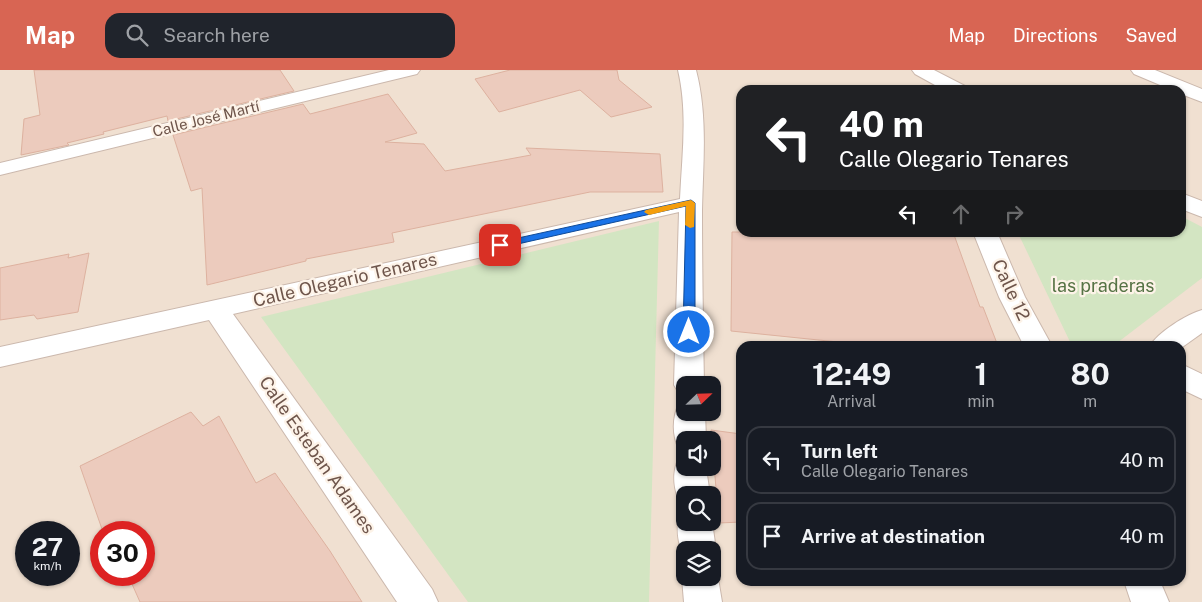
<!DOCTYPE html>
<html lang="en">
<head>
<meta charset="utf-8">
<style>
	:root { --surface:#171b24; --page:#20242c; --text:#f1f3f6; --muted:#9ea1a6; --line:#363941; --accent:#d86553 }
	body { margin:0; font-family:"Public Sans",sans-serif; background:var(--page); color:var(--text); height:100vh; display:flex; flex-direction:column; font-size:19px; white-space:nowrap }
	* { box-sizing:border-box; margin:0 }
	p { font-size:16px; color:var(--muted) }
	.icon { flex:none; width:28px; height:28px; fill:none; stroke:currentColor; stroke-width:2; stroke-linecap:round; stroke-linejoin:round }
	.map { position:relative; flex:1; overflow:hidden }
	.side { position:absolute; left:736px; top:271px; width:450px; height:245px; display:flex; flex-direction:column; background:var(--surface); border-radius:15px; box-shadow:0 1px 4px #0004 }
	.side>* { flex:none }
	.hud { position:absolute; left:736px; top:15px; width:450px; height:152px; border-radius:15px; box-shadow:0 1px 4px #0004; background:#202124; color:#fff; overflow:hidden }
	.needle { width:32px; rotate:67deg }
	.controls { position:absolute; left:676px; top:306px; display:grid; gap:10px }
	.controls a { display:grid; place-items:center; width:45px; height:45px; border-radius:10px; background:var(--surface); box-shadow:0 1px 4px #0004; font-size:25px }
	.speed { position:absolute; left:15px; top:451px; display:flex; gap:10px; font-size:25px; font-weight:700; text-align:center }
	.speed>* { display:grid; place-content:center; width:65px; height:65px; border-radius:50%; background:var(--surface); box-shadow:0 1px 4px #0004; line-height:1 }
	.speed small { font-size:12px; font-weight:400 }
	.speed .limit { border:8px solid #d22; background:#fff; color:#111 }
	.pin { position:absolute; display:grid; place-items:center; width:42px; height:42px; color:#fff; margin:-21px; border-radius:10px; box-shadow:0 2px 8px #0006 }
	.me { position:absolute; width:55px; margin:-28px; rotate:0deg; stroke-linejoin:round; filter:drop-shadow(0 0 4px #0008) }
	.turn { display:flex; align-items:center; gap:18px; height:105px; padding:0 20px; font-size:22px }
	.turn .icon { width:65px; height:65px; stroke-width:2.5 }
	.turn b { display:block; font-size:35px; line-height:42px }
	.lanes { display:flex; align-items:center; height:48px; padding:0 20px; background:#0003; justify-content:center; gap:25px; direction:ltr }
	.lanes .off { opacity:.35 }
	.eta { display:flex; justify-content:space-evenly; align-items:center; height:85px; text-align:center }
	.eta b { font-size:30px; font-weight:700; line-height:35px }
	ul { padding:0; list-style:none }
	li { display:flex; align-items:center; gap:15px; height:68px; margin:0 10px 8px; padding:0 10px; border:2px solid var(--line); border-radius:15px }
	li div { flex:1 }
	li b { display:block; font-size:19px }
	li em { font-style:normal }
	header { display:flex; align-items:center; gap:30px; box-sizing:border-box; height:70px; padding:0 25px; background:var(--accent); color:#fff }
	header strong { font-size:24px }
	nav { display:flex; gap:28px; margin-inline-start:auto; font-size:18px }
	.search { width:350px; height:45px; background:var(--page); display:flex; align-items:center; gap:12px; box-sizing:border-box; padding:0 18px; border-radius:15px; color:var(--muted); font-size:19px }
	.map>svg:first-child { display:block }
	.residential { fill:#f0e0d1; fill-rule:evenodd }
	.green { fill:#d3e5c2 }
	.building { fill:#eccbbd; stroke:#ddb19f }
	.lines { fill:none; stroke-linecap:round; stroke-linejoin:round }
	.minor-casing { stroke:#cbb8ad; stroke-width:2 }
	.minor { fill:#fff; fill-rule:evenodd }
	.route { fill:#1a73e8; stroke:#114b97 }
	.slow { fill:#f59e0b }
	.labels { text-anchor:middle; stroke-width:4.5; stroke-linejoin:round; paint-order:stroke }
	.far-street-label { font-size:15px; fill:#6e554b; stroke:#fdf3e8 }
	.street-label { font-size:18px; fill:#6e554b; stroke:#fdf3e8 }
	.park-label { font-size:18px; fill:#567345; stroke:#fdf3e8 }
</style>
</head>
<body>
<header>
<strong>Map</strong>
<div class="search"><svg class="icon" aria-label="search" viewBox="0 0 24 24"><circle cx="10" cy="10" r="6"/><path d="M15 15l6 6"/></svg>Search here</div>
<nav><a>Map</a><a>Directions</a><a>Saved</a></nav>
</header>
<div class="map">
<svg width="1202" height="532" viewBox="0 0 1202 532">
	<rect width="100%" height="100%" fill="#f9eee2"/>
	<path class="residential" d="M 0,0 L 1202,0 L 1202,532 L 0,532 ZM 741,20 L 1181,20 L 1181,162 L 741,162 ZM 741,276 L 1181,276 L 1181,511 L 741,511 ZM 685,315 L 712,315 L 712,342 L 685,342 ZM 685,370 L 712,370 L 712,398 L 685,398 ZM 685,425 L 712,425 L 712,452 L 685,452 ZM 26,462 L 69,462 L 69,505 L 26,505 ZM 101,462 L 144,462 L 144,505 L 101,505 ZM 685,480 L 712,480 L 712,508 L 685,508 Z"/>
	<g class="green">
		<polygon points="1181,146 1202,157 1202,208 1113,276 1072,276 1018,163 1181,162"/>
		<polygon points="659,151 649,532 468,532 261,247"/>
	</g>
	<g class="building">
		<polygon points="34,0 280,0 294,21 168,51 167,46 103,62 104,64 67,73 69,75 21,85 24,49 40,45"/>
		<polygon points="510,0 617,0 619,10 652,37 611,47 580,20 499,42 475,9"/>
		<polygon points="388,24 417,63 385,72 424,74 445,101 531,85 526,78 660,84 663,122 590,122 392,163 394,172 306,189 306,191 207,215 202,118 191,121 173,65 303,34 310,44"/>
		<polygon points="732,162 953,162 980,237 983,237 998,276 877,276 731,261"/>
		<polygon points="89,183 78,242 37,249 34,245 0,250 0,198 69,184 68,188"/>
		<polygon points="191,342 203,356 219,346 256,413 275,403 330,481 362,532 140,532 128,505 144,505 144,462 103,462 80,396"/>
		<polygon points="711,360 741,364 741,452 719,453"/>
	</g>
	<g class="lines">
		<g class="minor-casing">
			<g id="minor">
				<polygon points="389,0 420,0 417,4 0,105 0,93"/>
				<path d="M 678,0 L 696,0 C 708,46 703,93 702,140 C 702,198 703,257 704,315 L 685,315 L 685,325 L 679,323 L 674,315 L 679,142 L 233,244 L 432,519 L 438,532 L 397,532 L 209,250 L 0,297 L 0,277 L 680,129 C 682,85 688,43 678,0 Z"/>
				<polygon points="912,0 934,0 965,16 967,20 944,20 915,4"/>
				<polygon points="1131,0 1155,0 1202,19 1202,32 1181,24 1181,20 1172,20 1134,4"/>
				<polygon points="1181,123 1202,131 1202,147 1181,139"/>
				<polygon points="973,162 997,162 1025,227 1052,276 1024,276 999,227"/>
				<path d="M 1202,240 L 1202,263 L 1181,278 L 1181,276 L 1150,276 C 1157,263 1187,244 1202,240 Z"/>
				<polygon points="1181,294 1202,304 1202,329 1181,319"/>
				<path d="M 685,332 L 685,342 L 705,342 L 706,370 L 685,370 L 685,381 L 679,379 C 672,366 672,347 679,334 Z"/>
				<path d="M 685,386 L 685,398 L 706,398 L 710,425 L 685,425 L 685,437 L 681,435 C 674,421 671,403 679,388 Z"/>
				<path d="M 685,440 L 685,452 L 712,452 L 716,480 L 712,487 L 712,480 L 685,480 L 685,490 C 679,477 672,451 685,440 Z"/>
				<polygon points="713,496 718,508 722,532 684,532 682,508 685,501 685,508 712,508"/>
				<polygon points="1124,511 1160,511 1169,532 1131,532"/>
			</g>
		</g>
		<use href="#minor" class="minor"/>
	</g>
	<polygon class="route" points="691,130 695,133 695,262 689,266 683,262 686,136 500,178 495,175 500,172"/>
	<polygon class="slow" points="691,130 695,133 694,157 690,158 685,155 686,136 649,145 644,142 646,140"/>
	<g class="labels">
		<g class="far-street-label">
			<text transform="translate(206 49) rotate(-14)" y="5">Calle José Martí</text>
		</g>
		<g class="street-label">
			<text transform="translate(345 210) rotate(-13)" y="6">Calle Olegario Tenares</text>
			<text transform="translate(1011 220) rotate(65)" y="6">Calle 12</text>
			<text transform="translate(317 385) rotate(55)" y="6">Calle Esteban Adames</text>
		</g>
		<g class="park-label">
			<text x="1103" y="222">las praderas</text>
		</g>
	</g>
</svg>
<div class="controls">
<a><svg class="needle" viewBox="-14 -14 28 28"><path d="M0-13l5 13h-10z" fill="#e53935"/><path d="M0 13l5-13h-10z" fill="#9ea1a6"/></svg></a>
<a><svg class="icon" aria-label="sound" viewBox="0 0 24 24"><path d="M4 9h4l5-4v14l-5-4H4zM17 9q2 3 0 6"/></svg></a>
<a><svg class="icon" aria-label="search" viewBox="0 0 24 24"><circle cx="10" cy="10" r="6"/><path d="M15 15l6 6"/></svg></a>
<a><svg class="icon" aria-label="layers" viewBox="0 0 24 24"><path d="M12 4l9 5-9 5-9-5zM3 14l9 5 9-5"/></svg></a>
</div>
<div class="speed"><div>27<small>km/h</small></div><div class="limit">30</div></div>
<div class="pin" style="left:500px;top:175px;background:#d93025"><svg class="icon" aria-label="arrive" viewBox="0 0 24 24"><path d="M6 21V4h12l-3 4 3 4H6"/></svg></div>
<svg class="me" style="left:689px;top:262px" viewBox="-20 -20 40 40"><circle r="17" fill="#1a73e8" stroke="#fff" stroke-width="3"/><path d="M0-11L8 9 0 5-8 9z" fill="#fff"/></svg>
<div class="hud">
<div class="turn"><svg class="icon" aria-label="left" viewBox="0 0 24 24"><path d="M17 20v-9H6M10 6l-5 5 5 5"/></svg><div><b>40 m</b>Calle Olegario Tenares</div></div>
<div class="lanes"><svg class="icon" aria-label="left" viewBox="0 0 24 24"><path d="M17 20v-9H6M10 6l-5 5 5 5"/></svg><svg class="icon off" aria-label="ahead" viewBox="0 0 24 24"><path d="M12 20V5M6 11l6-6 6 6"/></svg><svg class="icon off" aria-label="right" viewBox="0 0 24 24"><path d="M7 20v-9h11M14 6l5 5-5 5"/></svg></div>
</div>
<section class="side">
<div class="eta">
<div><b>12:49</b><p>Arrival</p></div>
<div><b>1</b><p>min</p></div>
<div><b>80</b><p>m</p></div>
</div>
<ul>
<li><svg class="icon" aria-label="left" viewBox="0 0 24 24"><path d="M17 20v-9H6M10 6l-5 5 5 5"/></svg><div><b>Turn left</b><p>Calle Olegario Tenares</p></div><em>40 m</em></li>
<li><svg class="icon" aria-label="arrive" viewBox="0 0 24 24"><path d="M6 21V4h12l-3 4 3 4H6"/></svg><div><b>Arrive at destination</b></div><em>40 m</em></li>
</ul>
</section>
</div>
</body>
</html>
